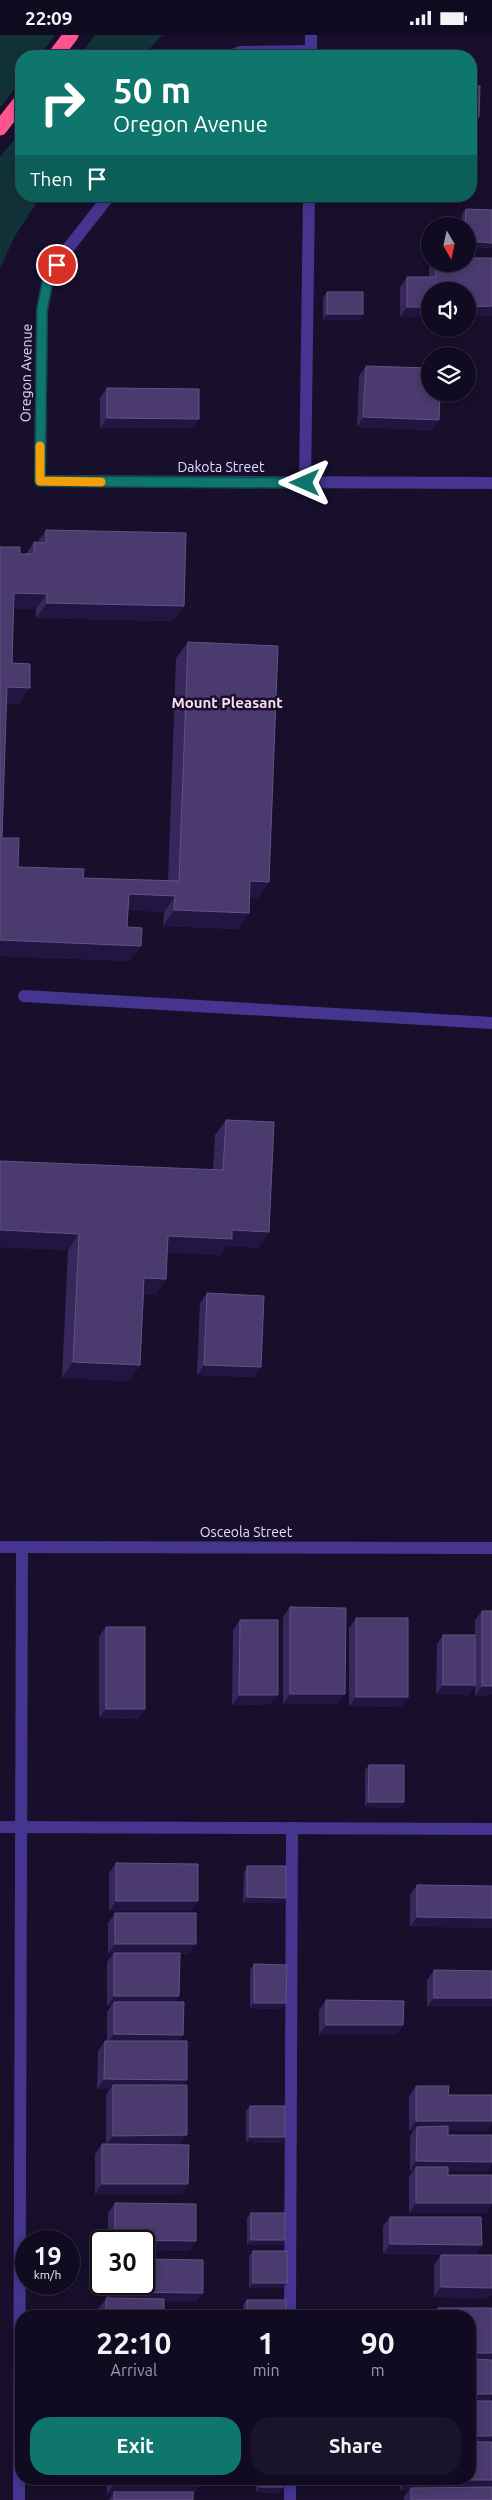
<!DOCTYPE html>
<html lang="en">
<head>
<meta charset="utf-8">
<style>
	:root { --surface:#110b21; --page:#1a142a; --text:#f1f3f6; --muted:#9c9ba5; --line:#302b3f; --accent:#0f766e }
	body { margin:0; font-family:Ubuntu,sans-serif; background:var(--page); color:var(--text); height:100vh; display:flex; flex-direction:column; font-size:19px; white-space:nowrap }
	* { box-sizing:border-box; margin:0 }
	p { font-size:16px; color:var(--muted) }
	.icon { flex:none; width:28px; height:28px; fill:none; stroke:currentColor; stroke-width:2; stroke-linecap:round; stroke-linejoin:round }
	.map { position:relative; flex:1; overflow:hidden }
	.drawer { position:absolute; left:15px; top:2275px; width:461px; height:175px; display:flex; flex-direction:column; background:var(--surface); border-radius:20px; box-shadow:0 2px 8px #0003,0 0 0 1px var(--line) }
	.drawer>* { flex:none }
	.hud { position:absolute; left:15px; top:15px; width:462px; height:152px; border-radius:20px; box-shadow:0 2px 8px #0003,0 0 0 1px var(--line); background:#0f766e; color:#fff; overflow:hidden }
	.needle { width:32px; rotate:171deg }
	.fabs { position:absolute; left:421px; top:182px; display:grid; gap:10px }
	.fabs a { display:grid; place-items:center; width:55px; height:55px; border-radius:50%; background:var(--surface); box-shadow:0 2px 8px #0003,0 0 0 1px var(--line); font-size:25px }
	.speed { position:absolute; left:15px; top:2195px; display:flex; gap:10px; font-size:25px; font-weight:700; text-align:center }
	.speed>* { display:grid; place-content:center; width:65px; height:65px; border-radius:50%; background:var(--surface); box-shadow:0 2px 8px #0003,0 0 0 1px var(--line); line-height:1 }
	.speed small { font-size:12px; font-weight:400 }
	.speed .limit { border:2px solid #111; border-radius:8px; background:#fff; color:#111 }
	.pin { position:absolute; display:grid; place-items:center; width:42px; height:42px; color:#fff; margin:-21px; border:2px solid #fff; border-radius:50%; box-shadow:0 1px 5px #0007 }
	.me { position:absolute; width:55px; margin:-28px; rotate:270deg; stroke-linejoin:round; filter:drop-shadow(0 0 4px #0008) }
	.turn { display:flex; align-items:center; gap:18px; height:105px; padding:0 15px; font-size:22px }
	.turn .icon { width:65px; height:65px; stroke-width:2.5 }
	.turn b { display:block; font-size:35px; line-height:42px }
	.then { display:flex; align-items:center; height:48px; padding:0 15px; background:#0003; gap:10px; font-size:19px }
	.eta { display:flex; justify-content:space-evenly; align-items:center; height:85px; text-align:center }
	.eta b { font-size:30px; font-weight:700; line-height:35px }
	.primary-button { display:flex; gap:10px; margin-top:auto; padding:10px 15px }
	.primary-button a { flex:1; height:58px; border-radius:20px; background:var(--accent); color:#fff; font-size:20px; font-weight:700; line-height:58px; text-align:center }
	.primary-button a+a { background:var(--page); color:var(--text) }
	.status { display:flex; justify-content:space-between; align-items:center; height:35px; padding:0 25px; background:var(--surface); direction:ltr }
	.status svg { height:14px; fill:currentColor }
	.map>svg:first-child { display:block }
	.green { fill:#113337 }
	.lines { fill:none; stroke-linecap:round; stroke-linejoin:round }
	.service { stroke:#45358f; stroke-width:12 }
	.minor { stroke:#45358f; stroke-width:12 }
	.motorway { stroke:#ff5590; stroke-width:15 }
	.wall { fill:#38275b }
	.shaded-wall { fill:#231541 }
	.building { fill:#4a3a6d; stroke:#625384 }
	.route-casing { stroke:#0a4d48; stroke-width:12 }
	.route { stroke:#0f766e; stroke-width:9 }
	.slow { stroke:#f59e0b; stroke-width:9 }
	.labels { text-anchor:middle; stroke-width:5; stroke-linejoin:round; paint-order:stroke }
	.street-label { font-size:14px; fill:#e3daff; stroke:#170f2c }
	.neighbourhood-label { font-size:15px; font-weight:bold; fill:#ffdced; stroke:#170f2c }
</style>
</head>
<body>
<div class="status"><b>22:09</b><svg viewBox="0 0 49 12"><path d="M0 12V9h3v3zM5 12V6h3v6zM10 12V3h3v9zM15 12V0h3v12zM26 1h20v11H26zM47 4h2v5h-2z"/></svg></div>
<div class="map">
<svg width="492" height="2465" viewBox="0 0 492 2465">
	<rect width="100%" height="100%" fill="#170f2c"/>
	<g class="green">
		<polygon points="0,0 55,0 39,21 21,21 21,45 0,73"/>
		<polygon points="95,0 162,0 143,21 79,21"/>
		<polygon points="21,97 21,161 41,161 15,201 0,233 0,122"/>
	</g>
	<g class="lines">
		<g class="service">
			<polyline points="311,21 311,0"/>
			<polyline points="305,448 309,161"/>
			<polyline points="24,961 492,988"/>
			<polyline points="0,1792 492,1794"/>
			<polyline points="290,2281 292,1793"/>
			<polyline points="290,2465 290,2444"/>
		</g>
		<g class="minor">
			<polyline points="230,21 240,17 311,16"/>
			<polyline points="109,161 66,216 48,244 42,275 40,446 492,448"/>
			<polyline points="0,1512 492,1513"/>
			<polyline points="19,2465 22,1512"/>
		</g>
		<g class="motorway">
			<polyline points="55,21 71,0"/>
			<polyline points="0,93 21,66"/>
		</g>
	</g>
	<g class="wall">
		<polygon points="466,174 492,213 468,212 468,191 461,191 462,179"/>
		<polygon points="492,223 492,281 468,281 468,256 430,256 430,282 400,282 400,252 407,242 429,242 429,233 432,229 468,229"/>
		<polygon points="327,257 359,285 323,285 323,263"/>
		<polygon points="366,331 439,385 432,395 357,392 359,341"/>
		<polygon points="107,353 192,393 100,393 100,363"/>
		<polygon points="46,495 184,571 173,586 36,583 36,574 14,574 12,628 19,669 6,668 2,803 18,832 83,843 168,846 176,623 188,607 258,863 250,863 249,878 238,894 163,891 164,877 128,875 127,892 130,926 0,921 0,512 20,519 26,519 34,507 38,507"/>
		<polygon points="226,1085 269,1197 258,1213 227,1211 220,1220 167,1217 166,1244 155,1260 144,1259 140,1330 129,1346 62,1343 68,1215 0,1212 213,1135 215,1100"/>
		<polygon points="207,1258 254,1342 197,1340 200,1268"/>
		<polygon points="290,1572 338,1669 283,1669 283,1582"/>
		<polygon points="482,1576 492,1576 492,1660 475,1661 475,1585"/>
		<polygon points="356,1583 401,1672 349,1671 349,1593"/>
		<polygon points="240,1585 271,1669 232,1670 233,1595"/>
		<polygon points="106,1592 138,1684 99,1683 99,1602"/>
		<polygon points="443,1600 475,1650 468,1660 436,1659 437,1609"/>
		<polygon points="369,1730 400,1773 365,1772 365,1735"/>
		<polygon points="116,1828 191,1876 109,1876 109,1838"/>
		<polygon points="247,1831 286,1863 282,1868 243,1868 244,1837"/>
		<polygon points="417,1850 492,1851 410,1892 410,1860"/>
		<polygon points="115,1878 189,1919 179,1919 179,1961 175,1967 183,2050 180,2110 188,2149 181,2159 95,2159 95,2119 102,2109 106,2109 106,2060 110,2054 97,2054 98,2016 105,2006 107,2006 107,1977 111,1971 107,1971 107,1927 113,1919 108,1919 108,1888"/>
		<polygon points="254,1929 286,1968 282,1974 250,1973 250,1935"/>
		<polygon points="434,1935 492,1936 427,1972 427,1945"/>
		<polygon points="326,1965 396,2000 319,2000 319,1975"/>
		<polygon points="416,2051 448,2060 492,2060 492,2089 487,2096 448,2096 448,2100 492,2100 492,2129 487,2137 448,2136 448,2140 492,2140 492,2170 486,2178 409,2178 409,2142 413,2136 410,2136 410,2101 413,2096 409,2096 409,2061"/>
		<polygon points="250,2071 281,2108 246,2107 246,2076"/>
		<polygon points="115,2168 196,2206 189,2216 144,2215 144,2206 108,2206 108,2178"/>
		<polygon points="251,2178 285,2205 281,2210 247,2210 247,2183"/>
		<polygon points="390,2182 482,2210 475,2220 383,2219 383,2191"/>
		<polygon points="253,2216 283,2253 249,2253 249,2221"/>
		<polygon points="441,2220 492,2220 492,2258 489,2263 434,2262 434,2230"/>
		<polygon points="107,2249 144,2249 203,2258 196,2267 164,2267 164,2281 99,2281 99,2273 107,2263"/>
		<polygon points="247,2265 286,2281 243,2281 243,2270"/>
		<polygon points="438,2273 492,2273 492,2322 490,2325 492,2325 492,2361 489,2366 492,2366 492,2401 487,2401 492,2401 492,2403 489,2407 492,2407 492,2450 490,2452 492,2452 492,2465 404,2465 404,2462 409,2455 400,2455 400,2444 470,2444 470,2281 432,2281"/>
		<polygon points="107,2444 200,2444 194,2459 193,2459 193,2465 109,2465 113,2459 107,2459"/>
		<polygon points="256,2444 283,2444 279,2458 256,2457"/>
	</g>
	<g class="shaded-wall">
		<polygon points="471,82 479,82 472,92 471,92"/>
		<polygon points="214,161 296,161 294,164 213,163"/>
		<polygon points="468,206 492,208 492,213 468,212"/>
		<polygon points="492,271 492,281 468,281 468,272"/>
		<polygon points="407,272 430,272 430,282 400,282"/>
		<polygon points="327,279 363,279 359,285 323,285"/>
		<polygon points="363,382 439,385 432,395 357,392"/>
		<polygon points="107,383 199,384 192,393 100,393"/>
		<polygon points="14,558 47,559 36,574 3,574"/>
		<polygon points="47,568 184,571 173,586 36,583"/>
		<polygon points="7,652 30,653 19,669 0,668"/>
		<polygon points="250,846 269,847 258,863 239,862"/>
		<polygon points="129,859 175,861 164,877 118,875"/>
		<polygon points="174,875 249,878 238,894 163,891"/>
		<polygon points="0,905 141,911 130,926 0,921"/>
		<polygon points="0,1195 79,1199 68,1215 0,1212"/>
		<polygon points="232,1195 269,1197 258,1213 227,1211 220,1220 157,1217 168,1201"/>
		<polygon points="144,1243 166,1244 155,1260 133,1259"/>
		<polygon points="73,1327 140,1330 129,1346 62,1343"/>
		<polygon points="204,1330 261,1332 254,1342 197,1340"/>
		<polygon points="443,1650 475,1650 468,1660 436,1659"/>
		<polygon points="482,1651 492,1651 492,1660 475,1661"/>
		<polygon points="290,1659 345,1659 338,1669 283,1669"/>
		<polygon points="239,1660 278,1660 271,1669 232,1670"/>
		<polygon points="356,1662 408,1662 401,1672 349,1671"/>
		<polygon points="106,1674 145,1674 138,1684 99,1683"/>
		<polygon points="368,1767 404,1767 400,1773 365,1772"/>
		<polygon points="247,1862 286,1863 282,1868 243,1868"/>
		<polygon points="116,1866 198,1866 191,1876 109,1876"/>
		<polygon points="417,1882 492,1883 492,1893 410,1892"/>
		<polygon points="115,1909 196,1909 189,1919 114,1919 114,1918 113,1919 108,1919"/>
		<polygon points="114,1961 179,1961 172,1971 114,1967 111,1971 107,1971"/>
		<polygon points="434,1963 492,1963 492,1972 427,1972"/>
		<polygon points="254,1968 286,1968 282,1974 250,1973"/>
		<polygon points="326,1990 403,1990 396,2000 319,2000"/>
		<polygon points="114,1999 183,2000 176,2010 107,2009"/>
		<polygon points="104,2044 187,2045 180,2055 113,2050 110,2054 97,2054"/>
		<polygon points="416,2086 492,2086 492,2089 487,2096 417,2096 417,2092 413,2096 409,2096"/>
		<polygon points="187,2100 180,2110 106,2110 113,2101"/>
		<polygon points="250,2102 285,2102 281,2108 246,2107"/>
		<polygon points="416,2126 492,2127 492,2129 487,2137 416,2136 416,2132 413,2136 410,2136"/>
		<polygon points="102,2149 188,2149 181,2159 95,2159"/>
		<polygon points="416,2168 492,2168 492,2170 486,2178 409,2178"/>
		<polygon points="115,2205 196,2206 189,2216 144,2215 144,2206 114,2206"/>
		<polygon points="251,2205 285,2205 281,2210 247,2210"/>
		<polygon points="390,2209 482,2210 475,2220 383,2219"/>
		<polygon points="253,2248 287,2248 283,2253 249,2253"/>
		<polygon points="441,2252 492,2253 492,2258 489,2263 434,2262"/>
		<polygon points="113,2257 203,2258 196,2267 106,2267"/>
		<polygon points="470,2318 492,2318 492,2322 488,2328 470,2327"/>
		<polygon points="470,2359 492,2359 492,2361 487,2369 470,2369"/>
		<polygon points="470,2401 492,2401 492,2403 487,2411 470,2411"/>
		<polygon points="407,2445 492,2445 492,2450 488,2455 411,2453 409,2455 400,2455"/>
		<polygon points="114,2449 200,2449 194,2459 114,2459 114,2457 113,2459 107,2459"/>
		<polygon points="260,2452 283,2452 279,2458 256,2457"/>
	</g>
	<g class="building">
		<polygon points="471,51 480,51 479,82 471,82"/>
		<polygon points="466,174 492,175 492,208 468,206 468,191 465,191"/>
		<polygon points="468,223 492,223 492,271 468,272 468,256 430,256 430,272 407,272 407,242 436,242 436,229 468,229"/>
		<rect x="327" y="257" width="36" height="22"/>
		<polygon points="366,331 430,333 430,359 440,359 439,385 363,382"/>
		<polygon points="107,353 199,354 199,384 107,383"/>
		<polygon points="46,495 186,498 184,571 47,568 47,559 14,558 12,628 30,629 30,653 7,652 2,803 19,803 18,832 84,834 83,843 179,846 188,607 278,611 269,847 250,846 249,878 174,875 175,861 129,859 127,892 142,893 141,911 0,905 0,512 20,512 20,519 34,519 34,507 46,508"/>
		<polygon points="226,1085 274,1087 269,1197 232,1195 232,1204 168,1201 166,1244 144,1243 140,1330 73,1327 79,1199 0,1195 0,1126 223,1135"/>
		<polygon points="207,1258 264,1261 261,1332 204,1330"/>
		<polygon points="290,1572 346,1573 345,1659 290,1659"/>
		<rect x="482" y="1576" width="10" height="75"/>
		<rect x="356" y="1583" width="52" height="79"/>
		<polygon points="240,1585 278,1585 278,1660 239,1660"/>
		<rect x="106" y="1592" width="39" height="82"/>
		<rect x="443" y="1600" width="32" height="50"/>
		<polygon points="369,1730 404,1730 404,1767 368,1767"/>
		<polygon points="116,1828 198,1829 198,1866 116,1866"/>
		<polygon points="247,1831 286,1831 286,1863 247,1862"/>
		<polygon points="417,1850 492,1851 492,1883 417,1882"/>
		<rect x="115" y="1878" width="81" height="31"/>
		<polygon points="114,1918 180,1918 179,1961 114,1961"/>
		<polygon points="254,1929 287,1930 286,1968 254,1968"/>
		<polygon points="434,1935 492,1936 492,1963 434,1963"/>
		<polygon points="326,1965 404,1966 403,1990 326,1990"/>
		<polygon points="114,1967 184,1967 183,2000 114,1999"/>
		<polygon points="105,2006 187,2006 187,2045 104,2044"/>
		<polygon points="113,2050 187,2050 187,2100 113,2101"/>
		<polygon points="416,2051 449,2051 448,2060 492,2060 492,2086 416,2086"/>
		<rect x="250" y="2071" width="35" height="31"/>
		<polygon points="448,2091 448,2100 492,2100 492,2127 416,2126 417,2092"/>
		<polygon points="102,2109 189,2110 188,2149 102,2149"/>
		<polygon points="416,2132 448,2132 448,2140 492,2140 492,2168 416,2168"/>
		<polygon points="115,2168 196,2169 196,2206 115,2205"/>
		<rect x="251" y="2178" width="34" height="27"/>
		<polygon points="390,2182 481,2182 482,2210 390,2209"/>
		<rect x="253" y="2216" width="34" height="32"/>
		<polygon points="441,2220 492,2220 492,2253 441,2252"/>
		<polygon points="144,2224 203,2225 203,2258 113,2257 113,2249 144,2249"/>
		<polygon points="106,2263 164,2264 164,2281 106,2281"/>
		<rect x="247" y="2265" width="39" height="16"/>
		<polygon points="438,2273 492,2273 492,2318 470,2318 470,2281 438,2281"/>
		<polygon points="470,2324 492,2325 492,2359 470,2359"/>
		<rect x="470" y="2366" width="22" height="35"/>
		<polygon points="470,2407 492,2407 492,2445 407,2445 407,2444 470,2444"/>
		<rect x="114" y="2444" width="86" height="5"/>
		<rect x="260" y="2444" width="23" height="8"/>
		<polygon points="492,2452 492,2465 411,2465 411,2453"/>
		<rect x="114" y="2457" width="79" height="8"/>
	</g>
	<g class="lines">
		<g class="route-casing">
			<polyline id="route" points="57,230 48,244 42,275 40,446 305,448"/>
		</g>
		<use href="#route" class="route"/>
		<polyline class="slow" points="40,411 40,446 101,447"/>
	</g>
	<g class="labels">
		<g class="street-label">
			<text transform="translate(26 338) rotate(-89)" y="5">Oregon Avenue</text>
			<text x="221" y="437">Dakota Street</text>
			<text x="246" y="1502">Osceola Street</text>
		</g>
		<g class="neighbourhood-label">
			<text x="227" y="673">Mount Pleasant</text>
		</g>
	</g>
</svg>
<div class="fabs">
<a><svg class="needle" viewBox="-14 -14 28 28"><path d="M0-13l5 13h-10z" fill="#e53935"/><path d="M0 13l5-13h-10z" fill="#9c9ba5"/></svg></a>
<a><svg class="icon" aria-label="sound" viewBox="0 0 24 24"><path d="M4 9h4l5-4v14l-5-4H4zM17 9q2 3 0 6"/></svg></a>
<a><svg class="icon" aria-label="layers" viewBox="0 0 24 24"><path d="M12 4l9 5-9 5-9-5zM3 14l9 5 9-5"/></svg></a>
</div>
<div class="speed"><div>19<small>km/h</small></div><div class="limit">30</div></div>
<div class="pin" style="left:57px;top:230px;background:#d93025"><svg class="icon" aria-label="arrive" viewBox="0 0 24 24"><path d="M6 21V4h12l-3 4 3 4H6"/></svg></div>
<svg class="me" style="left:305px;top:448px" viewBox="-20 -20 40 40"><path d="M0-17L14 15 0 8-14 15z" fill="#0f766e" stroke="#fff" stroke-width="4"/></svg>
<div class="hud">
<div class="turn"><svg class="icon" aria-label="right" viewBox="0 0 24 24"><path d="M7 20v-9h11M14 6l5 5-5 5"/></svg><div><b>50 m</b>Oregon Avenue</div></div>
<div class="then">Then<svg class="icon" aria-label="arrive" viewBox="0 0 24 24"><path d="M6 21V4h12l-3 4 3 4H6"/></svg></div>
</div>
<section class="drawer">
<div class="eta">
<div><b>22:10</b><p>Arrival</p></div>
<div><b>1</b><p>min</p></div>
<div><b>90</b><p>m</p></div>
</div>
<div class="primary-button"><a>Exit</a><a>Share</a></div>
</section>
</div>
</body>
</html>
